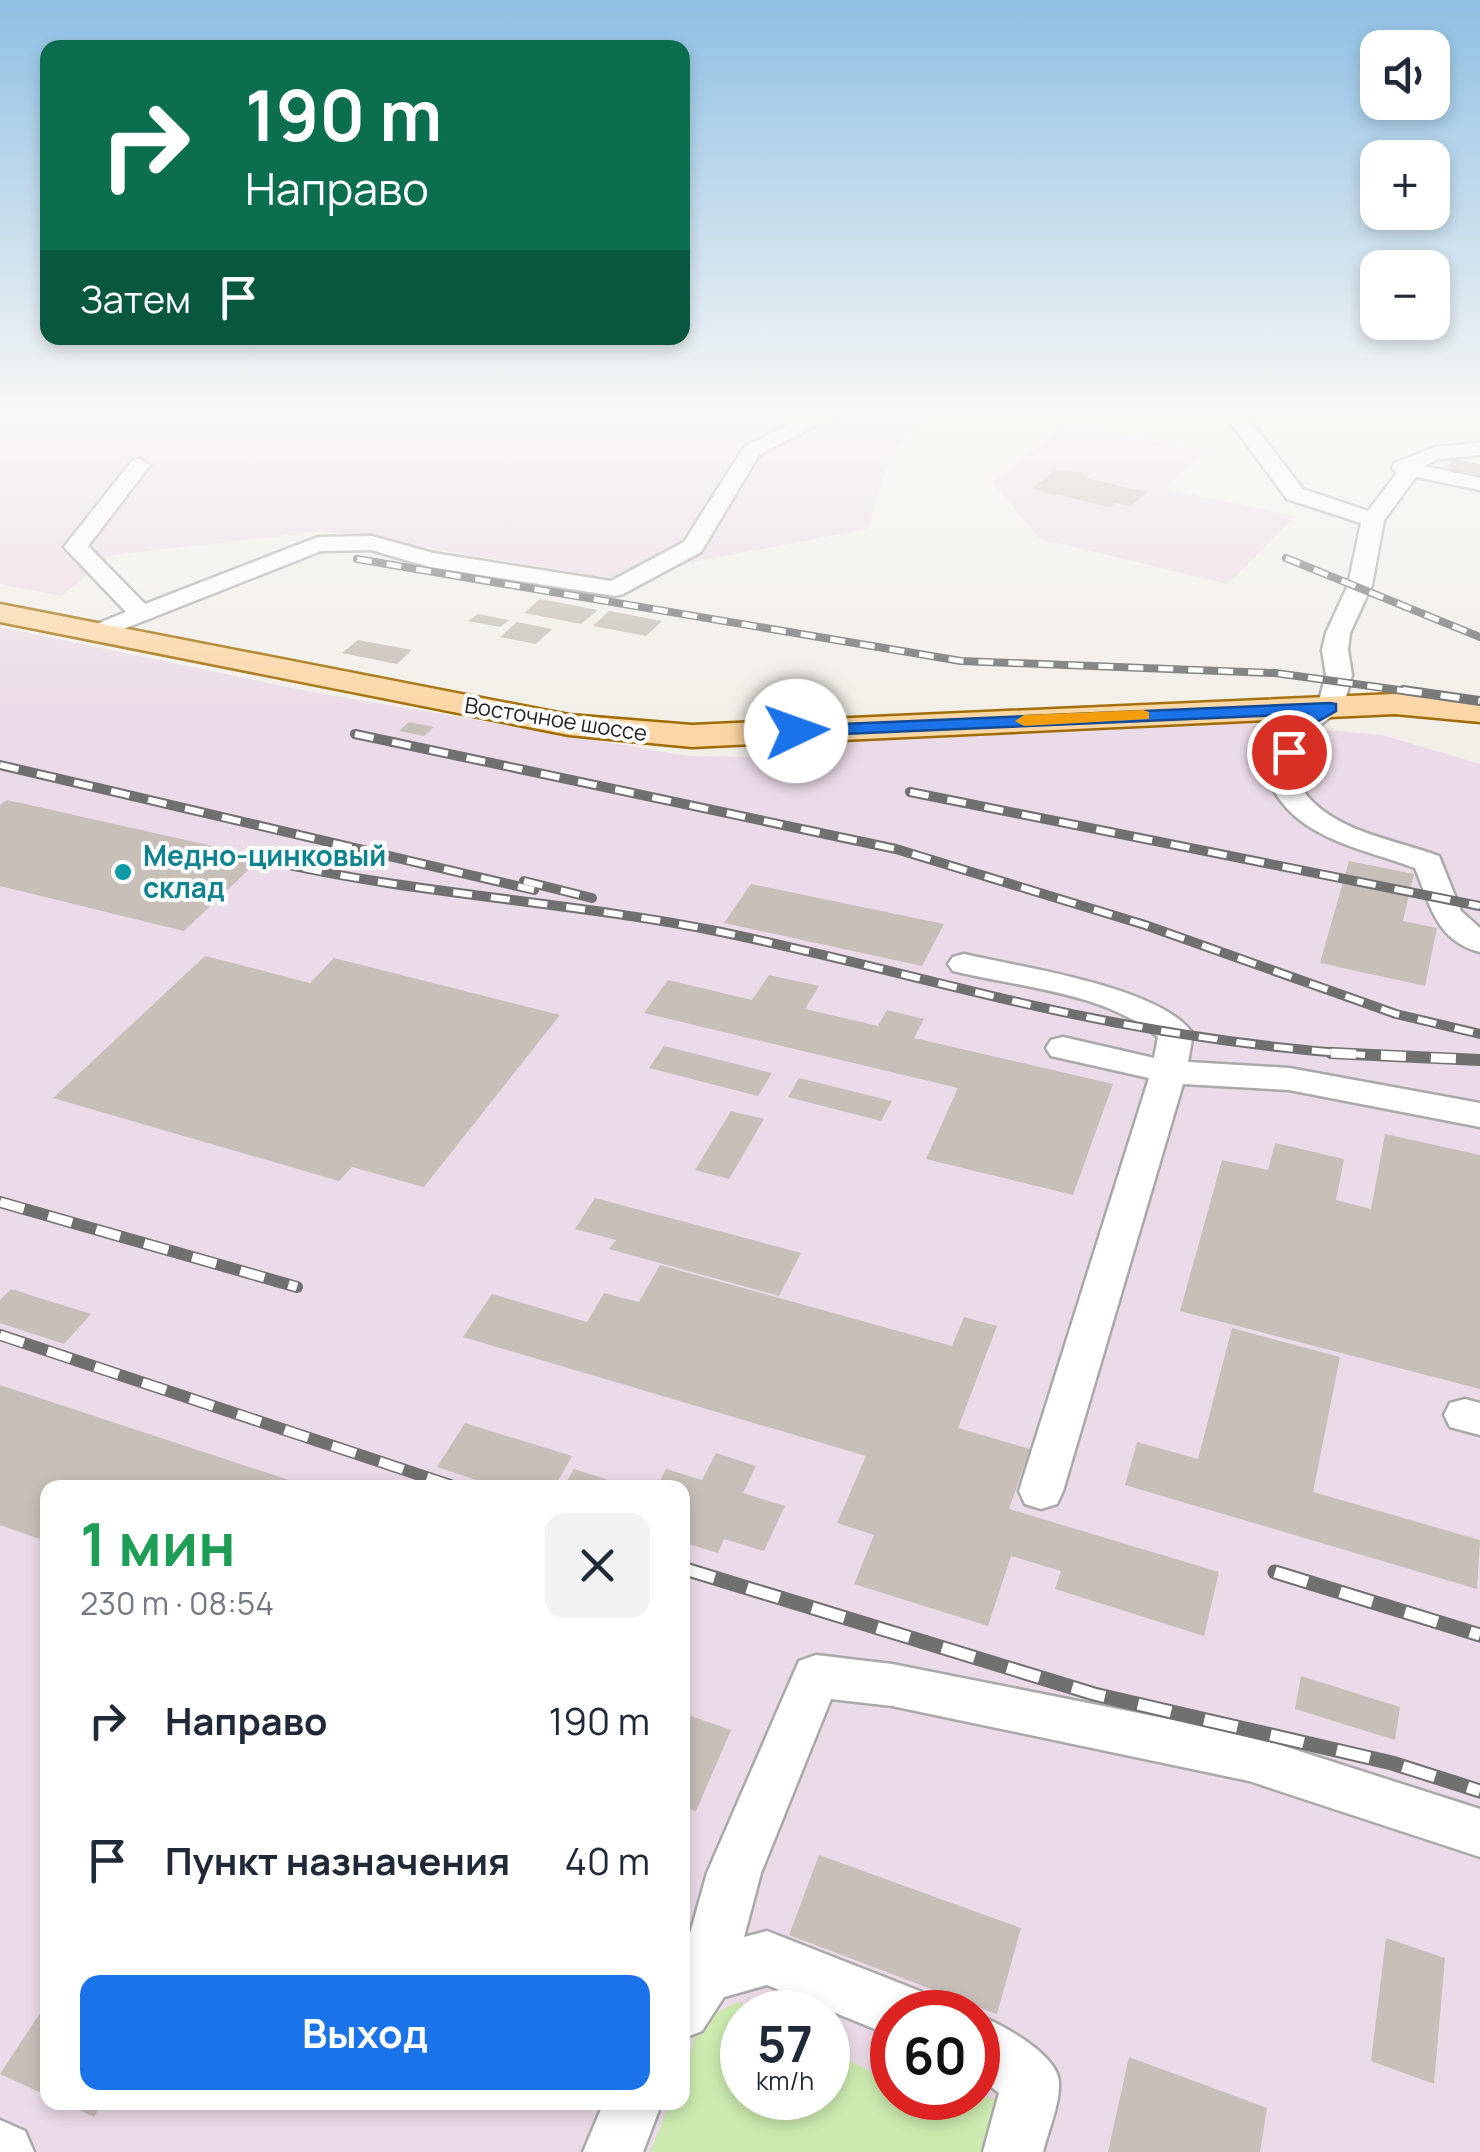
<!DOCTYPE html>
<html lang="ru">
<head>
<meta charset="utf-8">
<style>
	:root { --surface:#fff; --page:#f2f2f3; --text:#1f2937; --muted:#747a83; --accent:#1a73e8 }
	body { margin:0; font-family:Manrope,sans-serif; background:var(--page); color:var(--text); height:100vh; display:flex; flex-direction:column; font-size:38px; white-space:nowrap }
	* { box-sizing:border-box; margin:0 }
	p { font-size:32px; color:var(--muted) }
	.icon { flex:none; width:55px; height:55px; fill:none; stroke:currentColor; stroke-width:2; stroke-linecap:round; stroke-linejoin:round }
	.map { position:relative; flex:1; overflow:hidden }
	.side { position:absolute; left:40px; top:1480px; width:650px; height:630px; display:flex; flex-direction:column; background:var(--surface); border-radius:20px; box-shadow:0 5px 15px #0003 }
	.side>* { flex:none }
	.top-card { position:absolute; left:40px; top:40px; width:650px; height:305px; border-radius:20px; box-shadow:0 5px 15px #0003; background:#0b6e4f; color:#fff; overflow:hidden }
	.controls { position:absolute; left:1360px; top:30px; display:grid; gap:20px }
	.controls a { display:grid; place-items:center; width:90px; height:90px; border-radius:20px; background:var(--surface); box-shadow:0 5px 15px #0003; font-size:50px }
	.speed { position:absolute; left:720px; top:1990px; display:flex; gap:20px; font-size:50px; font-weight:700; text-align:center }
	.speed>* { display:grid; place-content:center; width:130px; height:130px; border-radius:50%; background:var(--surface); box-shadow:0 5px 15px #0003; line-height:1 }
	.speed small { font-size:25px; font-weight:400 }
	.speed .limit { border:15px solid #d22; background:#fff; color:#111 }
	.pin { position:absolute; display:grid; place-items:center; width:85px; height:85px; color:#fff; margin:-42px; border:5px solid #fff; border-radius:50%; box-shadow:0 2px 10px #0007 }
	.me { position:absolute; width:110px; margin:-55px; rotate:87deg; stroke-linejoin:round; filter:drop-shadow(0 0 8px #0008) }
	.turn { display:flex; align-items:center; gap:35px; height:210px; padding:0 40px; font-size:45px }
	.turn .icon { width:130px; height:130px; stroke-width:2.5 }
	.turn b { display:block; font-size:70px; line-height:85px }
	.then { display:flex; align-items:center; height:95px; padding:0 40px; background:#0003; gap:20px; font-size:38px }
	.round { display:grid; place-items:center; flex:none; width:105px; height:105px; border-radius:20px; background:var(--page) }
	.overview { display:flex; align-items:center; justify-content:space-between; height:170px; padding:0 40px }
	h1 { font-size:60px; font-weight:700; line-height:75px; color:#1e9e55 }
	.primary-button { display:flex; gap:20px; margin-top:auto; padding:20px 40px }
	.primary-button a { flex:1; height:115px; border-radius:20px; background:var(--accent); color:#fff; font-size:40px; font-weight:700; line-height:115px; text-align:center }
	ul { padding:0; list-style:none }
	li { display:flex; align-items:center; gap:30px; height:140px; padding:0 40px }
	li div { flex:1 }
	li b { display:block; font-size:38px }
	li em { font-style:normal }
	.map>svg:first-child { display:block }
	.industrial { fill:#ebdbe8; fill-rule:evenodd }
	.grass { fill:#cdebb0 }
	.building { fill:#c7bfb8 }
	.lines { fill:none; stroke-linecap:round; stroke-linejoin:round }
	.minor-casing { stroke:#a9a9a9; stroke-width:5 }
	.major-casing { stroke:#a06b00; stroke-width:5 }
	.minor { fill:#fff; fill-rule:evenodd }
	.major { fill:#fcd6a4; fill-rule:evenodd }
	.rail-far3-casing { stroke:#707070; stroke-width:8 }
	.rail-far2-casing { stroke:#707070; stroke-width:10 }
	.rail-far1-casing { stroke:#707070; stroke-width:12 }
	.rail-casing { stroke:#707070; stroke-width:15 }
	.rail-far3 { stroke:#fff; stroke-width:5; stroke-dasharray:15; stroke-linecap:butt }
	.rail-far2 { stroke:#fff; stroke-width:6; stroke-dasharray:19; stroke-linecap:butt }
	.rail-far1 { stroke:#fff; stroke-width:9; stroke-dasharray:25; stroke-linecap:butt }
	.rail { stroke:#fff; stroke-width:11; stroke-dasharray:34; stroke-linecap:butt }
	.route { fill:#1a73e8; stroke:#114b97; stroke-width:2.5 }
	.slow { fill:#f59e0b }
	.culture-dot { fill:#0f9aa8; stroke:#fff; stroke-width:4 }
	.labels { text-anchor:middle; stroke-width:8; stroke-linejoin:round; paint-order:stroke }
	.far-street-label { font-size:22px; fill:#222; stroke:#fff }
	.culture-label { font-size:28px; font-weight:bold; fill:#0d838f; stroke:#fff; text-anchor:start }
</style>
</head>
<body>
<div class="map">
<svg width="1480" height="2152" viewBox="0 0 1480 2152">
	<rect width="100%" height="100%" fill="#f2efe9"/>
	<g class="industrial">
		<polygon points="0,415 926,415 892,450 868,529 608,578 324,531 112,555 61,596 0,584"/>
		<polygon points="1069,424 1204,452 1165,489 1295,516 1228,584 1040,539 992,482"/>
		<path d="M 0,627 L 312,692 L 688,756 L 810,758 L 804,742 L 1233,722 L 1382,735 L 1480,764 L 1480,2152 L 0,2152 ZM 48,1488 L 682,1488 L 682,2102 L 48,2102 ZM 742,2012 L 828,2012 L 828,2098 L 742,2098 ZM 892,2012 L 978,2012 L 978,2098 L 892,2098 Z"/>
	</g>
	<polygon class="grass" points="738,2002 759,2012 742,2012 742,2098 828,2098 828,2048 873,2073 892,2077 892,2098 978,2095 1001,2100 987,2152 650,2152 670,2103 682,2102 683,2070 702,2020"/>
	<g class="building">
		<polygon points="1454,459 1480,464 1480,476 1444,469"/>
		<polygon points="1056,470 1091,473 1085,478 1148,492 1131,506 1115,503 1110,507 1031,489"/>
		<polygon points="540,599 598,610 581,624 524,613"/>
		<polygon points="609,611 662,621 646,636 593,626"/>
		<polygon points="478,614 509,620 500,627 468,621"/>
		<polygon points="517,622 552,629 536,644 500,637"/>
		<polygon points="358,640 412,650 397,664 342,653"/>
		<polygon points="409,722 434,727 424,736 399,731"/>
		<polygon points="7,800 262,857 184,931 0,886 0,805"/>
		<polygon points="1349,861 1414,874 1403,921 1437,928 1425,986 1320,963"/>
		<polygon points="751,884 944,924 922,966 724,923"/>
		<polygon points="205,956 310,983 334,958 560,1015 424,1187 352,1167 339,1181 53,1098"/>
		<polygon points="769,975 819,986 805,1009 878,1026 887,1010 924,1019 914,1038 1113,1084 1073,1195 926,1159 958,1088 644,1013 668,980 752,1000"/>
		<polygon points="664,1046 772,1073 758,1096 649,1068"/>
		<polygon points="799,1078 892,1101 881,1121 788,1097"/>
		<polygon points="731,1111 764,1119 729,1179 695,1170"/>
		<polygon points="1385,1134 1480,1155 1480,1389 1180,1311 1222,1160 1268,1170 1275,1143 1344,1159 1336,1200 1371,1209"/>
		<polygon points="595,1198 801,1253 779,1296 609,1249 616,1240 575,1229"/>
		<polygon points="660,1265 952,1346 964,1317 997,1326 958,1428 1030,1449 1009,1509 1219,1572 1204,1636 1055,1589 1061,1571 1011,1556 988,1626 854,1584 874,1535 837,1523 866,1456 463,1337 492,1294 587,1322 604,1293 639,1302"/>
		<polygon points="11,1289 91,1314 64,1344 0,1323 0,1300"/>
		<polygon points="1232,1328 1340,1357 1313,1492 1480,1540 1477,1589 1125,1485 1137,1442 1198,1459"/>
		<polygon points="0,1385 310,1487 309,1488 48,1488 48,1542 0,1525"/>
		<polygon points="465,1423 572,1456 554,1488 501,1488 437,1467"/>
		<polygon points="716,1453 756,1466 743,1493 785,1506 764,1551 724,1539 718,1553 682,1542 682,1488 656,1488 666,1469 702,1480"/>
		<polygon points="574,1469 631,1487 631,1488 563,1488"/>
		<polygon points="1301,1676 1400,1707 1395,1740 1295,1709"/>
		<polygon points="682,1713 731,1730 696,1811 682,1807"/>
		<polygon points="819,1855 1021,1928 997,2014 789,1935"/>
		<polygon points="1386,1938 1445,1958 1434,2084 1371,2061"/>
		<polygon points="48,2001 48,2096 0,2074"/>
		<polygon points="1129,2057 1267,2108 1260,2152 1108,2152"/>
		<polygon points="62,2102 102,2102 94,2117"/>
	</g>
	<g class="lines">
		<g class="minor-casing">
			<g id="minor">
				<polygon points="809,415 836,415 759,455 701,552 623,594 615,596 430,567 371,550 321,551 98,639 89,637 86,632 89,627 126,612 64,547 132,461 139,459 150,465 88,546 145,604 318,537 372,536 433,553 611,581 684,542 744,447"/>
				<path d="M 1225,415 L 1246,415 L 1303,489 L 1368,511 L 1397,473 L 1392,468 L 1395,463 L 1435,447 L 1480,443 L 1480,455 L 1438,459 L 1424,466 L 1480,478 L 1480,490 L 1416,477 L 1384,520 L 1372,585 L 1350,633 L 1348,650 L 1352,675 L 1343,708 L 1321,724 L 1293,771 C 1314,829 1387,837 1439,856 L 1461,911 L 1480,928 L 1480,952 C 1436,941 1430,904 1415,868 C 1357,846 1288,838 1265,771 L 1301,713 L 1318,704 L 1326,675 L 1322,650 L 1326,633 L 1348,585 L 1361,523 L 1287,499 Z"/>
				<path d="M 964,954 C 1019,967 1162,987 1193,1034 L 1188,1062 L 1289,1068 L 1480,1103 L 1480,1127 L 1289,1090 L 1183,1084 L 1063,1491 L 1057,1504 L 1041,1509 L 1025,1504 L 1019,1491 L 1149,1078 L 1051,1056 L 1046,1048 L 1051,1040 L 1063,1037 L 1154,1058 L 1158,1037 C 1105,992 1018,987 953,971 L 948,964 L 953,957 Z"/>
				<polygon points="1465,1399 1480,1403 1480,1435 1450,1427 1444,1415 1450,1403"/>
				<polygon points="816,1655 892,1664 1249,1735 1480,1809 1480,1857 1249,1781 892,1706 831,1699 761,1873 744,1937 767,1931 902,1984 922,1992 930,2012 892,2012 892,2036 767,1985 724,1997 702,2031 682,2039 682,1962 707,1873 799,1661"/>
				<path d="M 978,2015 C 1001,2024 1059,2055 1059,2083 C 1060,2104 1048,2131 1043,2152 L 983,2152 L 999,2093 L 978,2077 Z"/>
				<polygon points="604,2102 662,2102 643,2152 583,2152"/>
				<polygon points="0,2120 25,2131 34,2152 0,2152"/>
			</g>
		</g>
		<g class="major-casing">
			<polygon id="major" points="0,604 569,715 692,725 1395,694 1480,702 1480,722 1395,714 692,747 569,735 0,622"/>
		</g>
		<use href="#minor" class="minor"/>
		<use href="#major" class="major"/>
		<g class="rail-far3-casing">
			<g id="rail-far3">
				<polyline points="1286,558 1480,637"/>
				<polyline points="357,559 961,661 1275,673 1421,693"/>
			</g>
		</g>
		<g class="rail-far2-casing">
			<g id="rail-far2">
				<polyline points="1403,690 1480,701"/>
				<polyline points="355,734 896,849 1145,925 1396,1014 1480,1034"/>
				<polyline points="0,765 534,890"/>
				<polyline points="910,792 1480,906"/>
				<path d="M 266,860 C 416,895 570,901 721,932 C 822,953 922,980 1022,1003 C 1135,1029 1250,1047 1365,1055"/>
				<polyline points="524,881 592,898"/>
			</g>
		</g>
		<g class="rail-far1-casing">
			<g id="rail-far1">
				<polyline points="1331,1053 1480,1060"/>
				<polyline points="0,1202 297,1287"/>
				<polyline points="0,1335 459,1488"/>
			</g>
		</g>
		<g class="rail-casing">
			<g id="rail">
				<polyline points="682,1568 1094,1694 1392,1763 1480,1791"/>
				<polyline points="1275,1572 1480,1635"/>
			</g>
		</g>
		<use href="#rail-far3" class="rail-far3"/>
		<use href="#rail-far2" class="rail-far2"/>
		<use href="#rail-far1" class="rail-far1"/>
		<use href="#rail" class="rail"/>
	</g>
	<linearGradient id="sky" x2="0" y2="1"><stop stop-color="#8fc0e4"/><stop offset="0.58" stop-color="#f9f8f5"/><stop offset="1" stop-color="#f9f8f5" stop-opacity="0"/></linearGradient>
	<rect width="1480" height="717" fill="url(#sky)"/>
	<polygon class="route" points="1330,703 1336,704 1336,711 1317,722 1295,756 1289,757 1280,752 1307,714 796,736 787,731 796,726"/>
	<polygon class="slow" points="1143,710 1149,712 1149,719 1024,726 1015,721 1024,715"/>
	<circle class="culture-dot" cx="123" cy="872" r="10"/>
	<g class="labels">
		<g class="far-street-label">
			<text transform="translate(556 719) rotate(9)" y="8">Восточное шоссе</text>
		</g>
		<g class="culture-label">
			<text x="143" y="866">Медно-цинковый<tspan x="143" dy="32">склад</tspan></text>
		</g>
	</g>
</svg>
<div class="controls">
<a><svg class="icon" aria-label="sound" viewBox="0 0 24 24"><path d="M4 9h4l5-4v14l-5-4H4zM17 9q2 3 0 6"/></svg></a>
<a>+</a>
<a>−</a>
</div>
<div class="speed"><div>57<small>km/h</small></div><div class="limit">60</div></div>
<div class="pin" style="left:1289px;top:752px;background:#d93025"><svg class="icon" aria-label="arrive" viewBox="0 0 24 24"><path d="M6 21V4h12l-3 4 3 4H6"/></svg></div>
<svg class="me" style="left:796px;top:731px" viewBox="-20 -20 40 40"><circle r="19" fill="#fff"/><path d="M0-13L10 11 0 6-10 11z" fill="#1a73e8"/></svg>
<div class="top-card">
<div class="turn"><svg class="icon" aria-label="right" viewBox="0 0 24 24"><path d="M7 20v-9h11M14 6l5 5-5 5"/></svg><div><b>190 m</b>Направо</div></div>
<div class="then">Затем<svg class="icon" aria-label="arrive" viewBox="0 0 24 24"><path d="M6 21V4h12l-3 4 3 4H6"/></svg></div>
</div>
<section class="side">
<div class="overview"><div><h1>1 мин</h1><p>230 m · 08:54</p></div><a class="round"><svg class="icon" aria-label="close" viewBox="0 0 24 24"><path d="M6 6l12 12M18 6L6 18"/></svg></a></div>
<ul>
<li><svg class="icon" aria-label="right" viewBox="0 0 24 24"><path d="M7 20v-9h11M14 6l5 5-5 5"/></svg><div><b>Направо</b></div><em>190 m</em></li>
<li><svg class="icon" aria-label="arrive" viewBox="0 0 24 24"><path d="M6 21V4h12l-3 4 3 4H6"/></svg><div><b>Пункт назначения</b></div><em>40 m</em></li>
</ul>
<div class="primary-button"><a>Выход</a></div>
</section>
</div>
</body>
</html>
